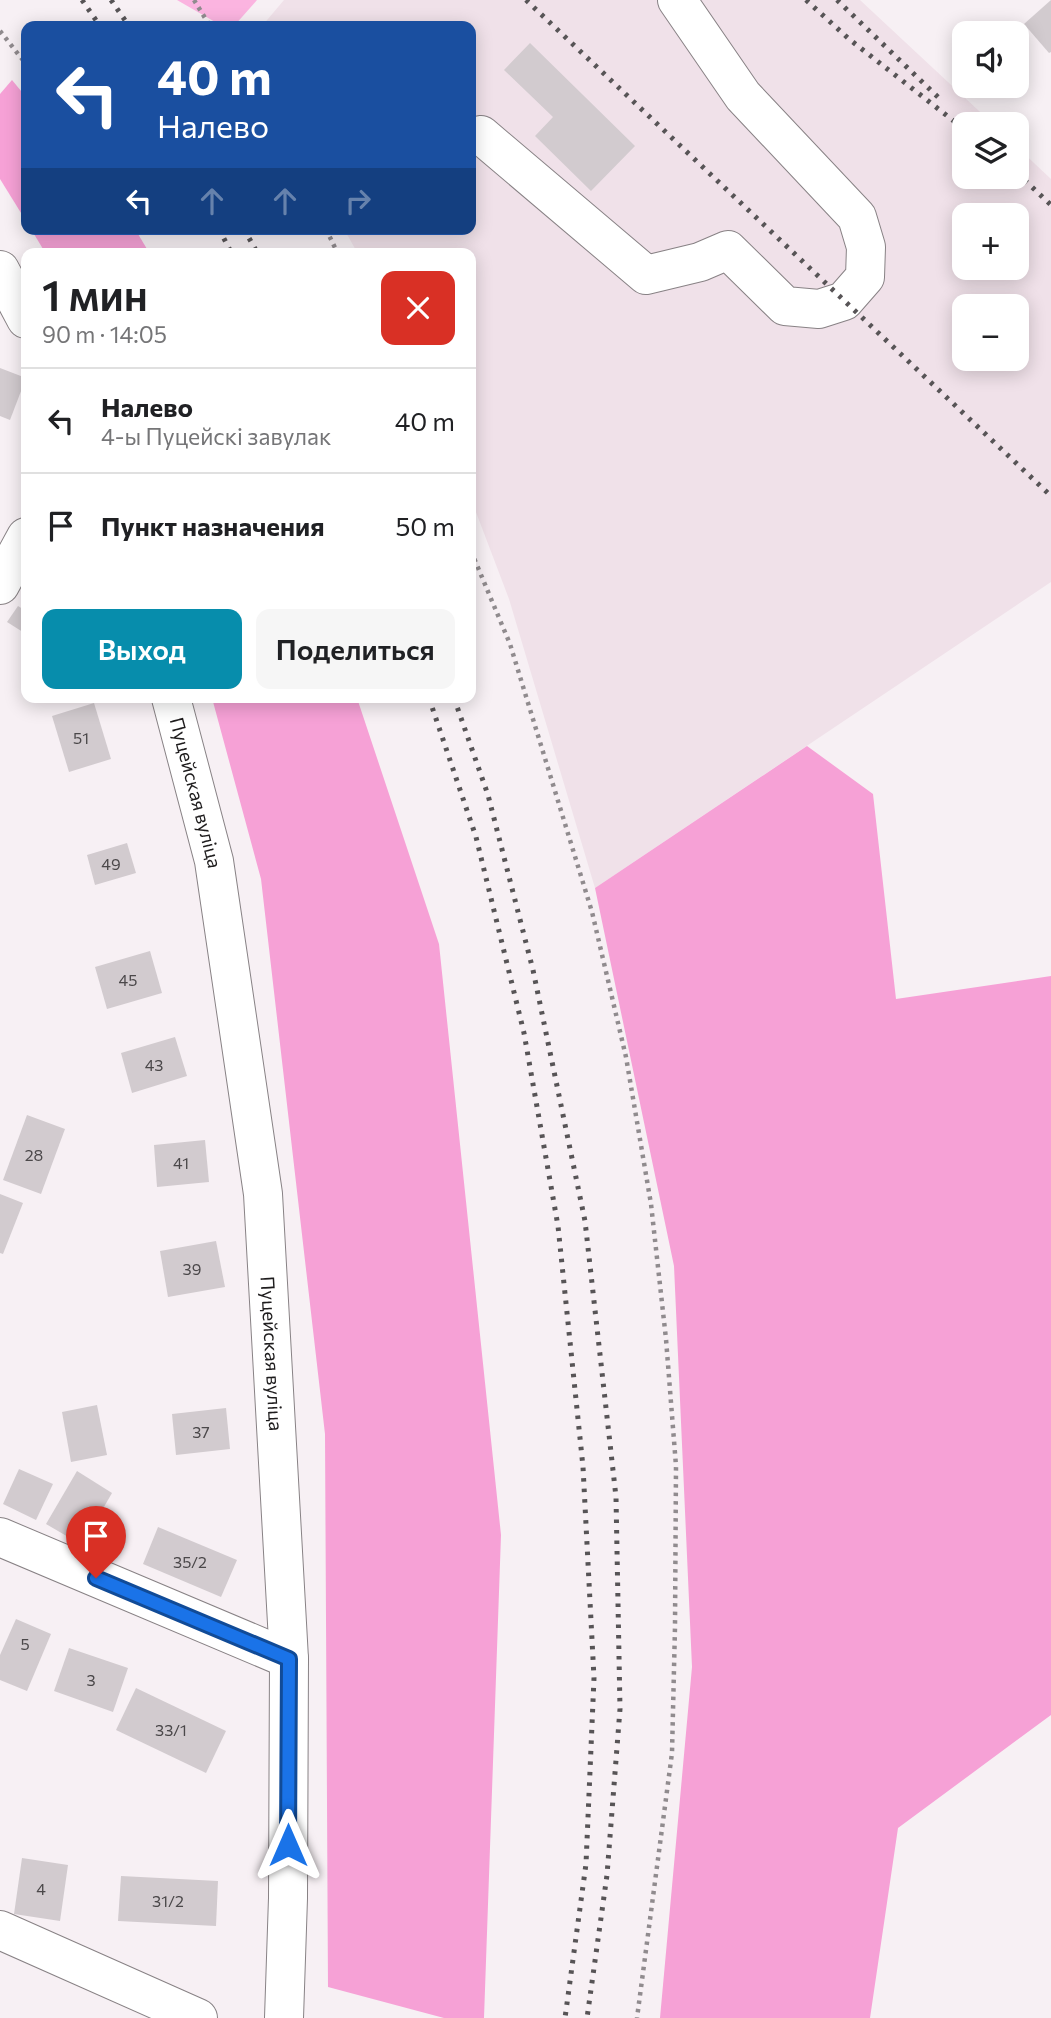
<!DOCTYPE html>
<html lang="ru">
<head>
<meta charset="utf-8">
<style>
	:root { --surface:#fff; --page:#f6f6f6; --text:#202124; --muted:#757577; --line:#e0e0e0; --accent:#078dac }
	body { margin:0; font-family:Commissioner,sans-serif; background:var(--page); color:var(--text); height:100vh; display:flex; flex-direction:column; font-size:26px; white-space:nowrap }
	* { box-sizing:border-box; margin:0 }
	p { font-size:23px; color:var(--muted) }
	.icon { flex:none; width:38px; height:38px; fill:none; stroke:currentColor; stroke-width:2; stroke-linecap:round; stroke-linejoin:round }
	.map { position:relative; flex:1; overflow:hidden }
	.side { position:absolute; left:21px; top:248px; width:455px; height:455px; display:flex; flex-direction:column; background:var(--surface); border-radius:14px; box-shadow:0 4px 18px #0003 }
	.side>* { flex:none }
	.hud { position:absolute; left:21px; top:21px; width:455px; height:214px; border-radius:14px; box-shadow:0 4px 18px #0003; background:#1a4fa0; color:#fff; overflow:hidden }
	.controls { position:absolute; left:952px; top:21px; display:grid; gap:14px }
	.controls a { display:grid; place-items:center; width:77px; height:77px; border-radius:14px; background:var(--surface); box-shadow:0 4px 18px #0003; font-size:35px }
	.pin { position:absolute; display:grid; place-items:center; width:60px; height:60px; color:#fff; margin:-72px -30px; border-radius:50% 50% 50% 0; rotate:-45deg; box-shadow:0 0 7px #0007 }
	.pin .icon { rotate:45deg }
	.me { position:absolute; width:77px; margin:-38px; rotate:0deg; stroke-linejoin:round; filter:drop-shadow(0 0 5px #0008) }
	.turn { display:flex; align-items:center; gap:24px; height:147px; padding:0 21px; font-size:32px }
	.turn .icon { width:91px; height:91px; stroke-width:2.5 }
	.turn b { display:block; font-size:49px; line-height:60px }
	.lanes { display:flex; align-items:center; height:66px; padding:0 21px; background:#0003; justify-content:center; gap:35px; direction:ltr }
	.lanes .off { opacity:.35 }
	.round { display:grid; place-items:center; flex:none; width:74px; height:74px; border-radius:14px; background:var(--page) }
	.overview { display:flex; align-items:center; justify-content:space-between; height:119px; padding:0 21px }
	h1 { font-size:42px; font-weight:600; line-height:52px }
	.cta { display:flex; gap:14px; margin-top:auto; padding:14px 21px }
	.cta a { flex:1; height:80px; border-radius:14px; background:var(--accent); color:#fff; font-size:28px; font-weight:600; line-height:80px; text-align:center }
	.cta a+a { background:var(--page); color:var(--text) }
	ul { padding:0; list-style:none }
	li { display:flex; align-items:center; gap:21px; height:105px; padding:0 21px; border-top:2px solid var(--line) }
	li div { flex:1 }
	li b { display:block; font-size:26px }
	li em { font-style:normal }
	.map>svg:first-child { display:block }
	.built { fill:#f0e1e9; fill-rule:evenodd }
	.green { fill:#fbb4e0 }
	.forest { fill:#f6a1d6 }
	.building { fill:#d2cbcf }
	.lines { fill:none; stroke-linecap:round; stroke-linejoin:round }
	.minor-casing { stroke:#888285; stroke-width:40 }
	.path { stroke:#908b8e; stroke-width:4.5; stroke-dasharray:3.5 5; stroke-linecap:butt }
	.minor { stroke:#fff; stroke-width:38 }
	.rail { stroke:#575456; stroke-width:5; stroke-dasharray:3.5 7; stroke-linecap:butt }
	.route-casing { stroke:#114b97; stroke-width:18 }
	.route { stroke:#1a73e8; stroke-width:12 }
	.labels { text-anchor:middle; stroke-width:6; stroke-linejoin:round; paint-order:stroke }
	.number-label { font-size:16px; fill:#4b484a }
	.street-label { font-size:19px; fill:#1e1c1d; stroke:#fff }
</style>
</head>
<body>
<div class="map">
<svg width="1051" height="2018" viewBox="0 0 1051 2018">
	<rect width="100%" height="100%" fill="#f7f0f4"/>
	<path class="built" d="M 284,0 L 860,0 L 993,124 L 964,124 L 964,177 L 1017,177 L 1017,147 L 1051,179 L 1051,582 L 595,888 L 509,599 L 471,499 L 471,254 L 358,254 L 344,229 L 471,229 L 471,26 L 262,26 ZM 964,215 L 1017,215 L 1017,268 L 964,268 ZM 964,306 L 1017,306 L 1017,359 L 964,359 Z"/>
	<polygon class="green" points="177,0 257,0 234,26 222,26"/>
	<g class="forest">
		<polygon points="12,80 26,97 26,221 0,179 0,94"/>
		<polygon points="31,229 135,229 150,254 46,254"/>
		<polygon points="212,698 357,698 439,944 501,1535 484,2018 444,2018 328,1987 325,1434 261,879"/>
		<polygon points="807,746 873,794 896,999 1051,976 1051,1715 898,1828 870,2018 660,2018 692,1667 674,1266 595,888"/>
	</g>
	<g class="building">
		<polygon points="1051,0 1051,52 1049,53 1024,24"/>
		<polygon points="530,43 635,146 591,191 535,136 553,117 504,70"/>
		<polygon points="0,368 26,378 10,420 0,416"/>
		<polygon points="18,606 26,611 26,634 7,622"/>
		<polygon points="94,703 111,759 69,772 52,716"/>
		<polygon points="127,843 136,873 95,885 87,855"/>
		<polygon points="150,951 162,993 107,1009 95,967"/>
		<polygon points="175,1037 187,1076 132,1093 121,1053"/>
		<polygon points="27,1115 65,1129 41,1194 3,1180"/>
		<polygon points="205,1140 209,1182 157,1187 154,1145"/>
		<polygon points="0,1194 23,1203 3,1254 0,1253"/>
		<polygon points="216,1241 225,1287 168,1297 160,1251"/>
		<polygon points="97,1405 107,1455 71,1462 62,1412"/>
		<polygon points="226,1408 230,1449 176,1455 172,1414"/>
		<polygon points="19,1469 53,1484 36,1520 3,1504"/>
		<polygon points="77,1471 112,1493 82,1545 46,1524"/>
		<polygon points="158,1527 237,1560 221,1597 143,1564"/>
		<polygon points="16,1619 51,1634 27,1691 0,1680 0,1655"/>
		<polygon points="69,1648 128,1668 113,1712 54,1691"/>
		<polygon points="136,1688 226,1731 206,1773 116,1730"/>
		<polygon points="22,1858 68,1865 60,1921 14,1914"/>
		<polygon points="121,1876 218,1881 216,1926 118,1921"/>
	</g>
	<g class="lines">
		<g class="minor-casing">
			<g id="minor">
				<polyline points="481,135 646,275 700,262 728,250 785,306 819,309 844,301 865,277 866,247 857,217 743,96 677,0"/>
				<polyline points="0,270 26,319"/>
				<polyline points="0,585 26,537"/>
				<path id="s1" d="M 171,698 L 214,861 L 263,1194 L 289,1659 L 288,1898 L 284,2018"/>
				<polyline points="0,1537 289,1659"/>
				<polyline points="0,1930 198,2018"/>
			</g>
		</g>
		<g class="path">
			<polyline points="194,0 210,26"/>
			<polyline points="0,31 26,64"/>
			<polyline points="326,229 338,254"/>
			<polyline points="471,551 510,644 592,912 626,1057 651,1204 666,1339 676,1466 675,1627 672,1753 637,2018"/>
		</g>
		<use href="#minor" class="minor"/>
		<g class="rail">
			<polyline points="82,0 100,26"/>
			<polyline points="111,0 129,26"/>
			<polyline points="526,0 1051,496"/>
			<polyline points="806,0 849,39 964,129"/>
			<polyline points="837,0 941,100"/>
			<polyline points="1017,173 1051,205"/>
			<polyline points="219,229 232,254"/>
			<polyline points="244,229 258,254"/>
			<polyline points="429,698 476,837 524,1033 558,1226 583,1467 594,1678 586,1864 565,2018"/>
			<polyline points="454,698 488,795 533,970 585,1221 616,1497 620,1709 607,1875 587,2018"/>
		</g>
	</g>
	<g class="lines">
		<g class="route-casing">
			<polyline id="route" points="96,1578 289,1659 288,1845"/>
		</g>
		<use href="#route" class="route"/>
	</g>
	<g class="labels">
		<g class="number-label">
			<text x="81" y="744">51</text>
			<text x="111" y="870">49</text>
			<text x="128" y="986">45</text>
			<text x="154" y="1071">43</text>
			<text x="34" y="1161">28</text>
			<text x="181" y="1169">41</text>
			<text x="192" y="1275">39</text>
			<text x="201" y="1438">37</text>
			<text x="190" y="1568">35/2</text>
			<text x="25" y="1650">5</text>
			<text x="91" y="1686">3</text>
			<text x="171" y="1736">33/1</text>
			<text x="41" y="1895">4</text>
			<text x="168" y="1907">31/2</text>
		</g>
		<g class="street-label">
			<text dy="7" stroke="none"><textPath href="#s1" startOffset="98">Пуцейская вуліца</textPath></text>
			<text dy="7" stroke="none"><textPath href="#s1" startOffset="665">Пуцейская вуліца</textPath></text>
		</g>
	</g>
</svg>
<div class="controls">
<a><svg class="icon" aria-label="sound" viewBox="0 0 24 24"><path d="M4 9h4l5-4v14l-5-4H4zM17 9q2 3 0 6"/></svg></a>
<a><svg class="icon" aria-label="layers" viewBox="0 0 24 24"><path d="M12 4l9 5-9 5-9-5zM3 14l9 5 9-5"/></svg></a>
<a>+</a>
<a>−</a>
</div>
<div class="pin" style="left:96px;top:1578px;background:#d93025"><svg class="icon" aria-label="arrive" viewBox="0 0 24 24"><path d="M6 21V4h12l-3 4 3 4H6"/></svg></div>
<svg class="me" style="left:288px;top:1845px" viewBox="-20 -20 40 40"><path d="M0-17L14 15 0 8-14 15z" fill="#1a73e8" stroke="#fff" stroke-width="4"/></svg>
<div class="hud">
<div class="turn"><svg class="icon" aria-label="left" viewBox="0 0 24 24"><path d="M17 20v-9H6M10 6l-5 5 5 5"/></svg><div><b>40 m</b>Налево</div></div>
<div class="lanes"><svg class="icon" aria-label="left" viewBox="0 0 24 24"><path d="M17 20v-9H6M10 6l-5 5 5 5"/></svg><svg class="icon off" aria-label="ahead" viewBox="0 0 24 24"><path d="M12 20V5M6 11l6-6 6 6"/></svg><svg class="icon off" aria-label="ahead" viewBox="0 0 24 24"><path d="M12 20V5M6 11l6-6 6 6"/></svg><svg class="icon off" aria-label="right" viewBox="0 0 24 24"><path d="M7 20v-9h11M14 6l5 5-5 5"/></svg></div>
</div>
<section class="side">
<div class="overview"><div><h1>1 мин</h1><p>90 m · 14:05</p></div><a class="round" style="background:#d93025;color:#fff"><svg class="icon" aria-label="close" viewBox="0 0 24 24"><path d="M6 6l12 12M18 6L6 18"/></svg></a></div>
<ul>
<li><svg class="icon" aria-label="left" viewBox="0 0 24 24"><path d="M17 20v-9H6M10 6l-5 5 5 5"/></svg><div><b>Налево</b><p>4-ы Пуцейскі завулак</p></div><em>40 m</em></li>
<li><svg class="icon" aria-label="arrive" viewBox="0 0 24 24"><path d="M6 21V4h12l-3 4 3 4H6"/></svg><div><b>Пункт назначения</b></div><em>50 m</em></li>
</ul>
<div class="cta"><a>Выход</a><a>Поделиться</a></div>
</section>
</div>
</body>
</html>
